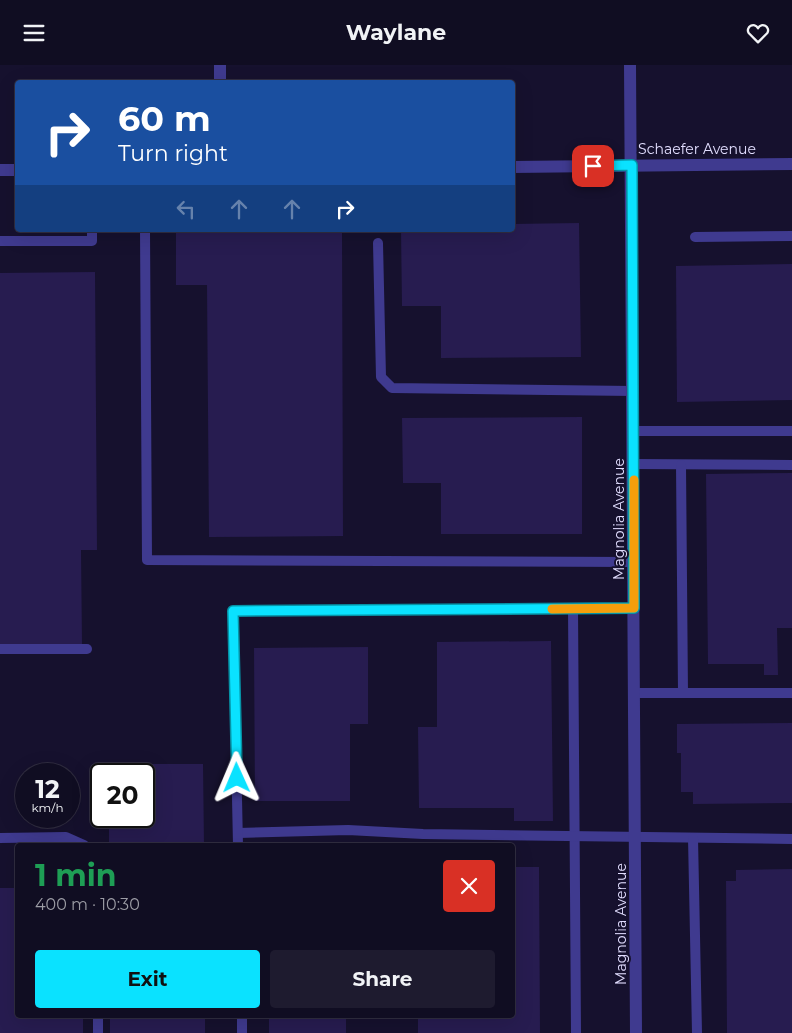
<!DOCTYPE html>
<html lang="en">
<head>
<meta charset="utf-8">
<style>
	:root { --surface:#100d22; --page:#1e1b2f; --text:#f1f3f6; --muted:#9c9ca5; --line:#302d40; --accent:#0ae2ff }
	body { margin:0; font-family:Montserrat,sans-serif; background:var(--page); color:var(--text); height:100vh; display:flex; flex-direction:column; font-size:19px; white-space:nowrap }
	* { box-sizing:border-box; margin:0 }
	p { font-size:16px; color:var(--muted) }
	.icon { flex:none; width:28px; height:28px; fill:none; stroke:currentColor; stroke-width:2; stroke-linecap:round; stroke-linejoin:round }
	.map { position:relative; flex:1; overflow:hidden }
	.panel { position:absolute; left:15px; top:778px; width:500px; height:175px; display:flex; flex-direction:column; background:var(--surface); border-radius:5px; box-shadow:0 5px 20px #0002,0 0 0 1px var(--line) }
	.panel>* { flex:none }
	.top-card { position:absolute; left:15px; top:15px; width:500px; height:152px; border-radius:5px; box-shadow:0 5px 20px #0002,0 0 0 1px var(--line); background:#1a4fa0; color:#fff; overflow:hidden }
	.speed { position:absolute; left:15px; top:698px; display:flex; gap:10px; font-size:25px; font-weight:700; text-align:center }
	.speed>* { display:grid; place-content:center; width:65px; height:65px; border-radius:50%; background:var(--surface); box-shadow:0 5px 20px #0002,0 0 0 1px var(--line); line-height:1 }
	.speed small { font-size:12px; font-weight:400 }
	.speed .limit { border:2px solid #111; border-radius:8px; background:#fff; color:#111 }
	.pin { position:absolute; display:grid; place-items:center; width:42px; height:42px; color:#fff; margin:-21px; border-radius:10px; box-shadow:0 2px 8px #0006 }
	.me { position:absolute; width:55px; margin:-28px; rotate:359deg; stroke-linejoin:round; filter:drop-shadow(0 0 4px #0008) }
	.turn { display:flex; align-items:center; gap:18px; height:105px; padding:0 20px; font-size:22px }
	.turn .icon { width:65px; height:65px; stroke-width:2.5 }
	.turn b { display:block; font-size:35px; line-height:42px }
	.lanes { display:flex; align-items:center; height:48px; padding:0 20px; background:#0003; justify-content:center; gap:25px; direction:ltr }
	.lanes .off { opacity:.35 }
	.round { display:grid; place-items:center; flex:none; width:52px; height:52px; border-radius:5px; background:var(--page) }
	.summary { display:flex; align-items:center; justify-content:space-between; height:85px; padding:0 20px }
	h1 { font-size:30px; font-weight:700; line-height:38px; color:#1e9e55 }
	.button { display:flex; gap:10px; margin-top:auto; padding:10px 20px }
	.button a { flex:1; height:58px; border-radius:5px; background:var(--accent); color:#111; font-size:20px; font-weight:700; line-height:58px; text-align:center }
	.button a+a { background:var(--page); color:var(--text) }
	header { display:flex; justify-content:space-between; align-items:center; height:65px; padding:0 20px; background:var(--surface); font-size:22px; font-weight:700 }
	.map>svg:first-child { display:block }
	.building { fill:#271c50 }
	.lines { fill:none; stroke-linecap:round; stroke-linejoin:round }
	.service { stroke:#3f3a8f; stroke-width:10 }
	.minor { stroke:#3f3a8f; stroke-width:12 }
	.tertiary { stroke:#3f3a8f; stroke-width:12 }
	.route-casing { stroke:#0693a6; stroke-width:12 }
	.route { stroke:#0ae2ff; stroke-width:9 }
	.slow { stroke:#f59e0b; stroke-width:9 }
	.labels { text-anchor:middle; stroke-width:4; stroke-linejoin:round; paint-order:stroke }
	.street-label { font-size:14px; fill:#e2deff; stroke:#16112e }
</style>
</head>
<body>
<header><svg class="icon" aria-label="menu" viewBox="0 0 24 24"><path d="M4 6h16M4 12h16M4 18h16"/></svg>Waylane<svg class="icon" aria-label="heart" viewBox="0 0 24 24"><path d="M12 20l-8-8c-3-5 5-10 8-4 3-6 11-1 8 4z"/></svg></header>
<div class="map">
<svg width="792" height="968" viewBox="0 0 792 968">
	<rect width="100%" height="100%" fill="#16112e"/>
	<g class="building">
		<polygon points="579,158 581,292 441,293 441,241 402,241 401,165 512,165 512,159"/>
		<polygon points="176,165 342,165 343,471 209,472 207,220 176,220"/>
		<polygon points="792,199 792,335 677,337 676,201"/>
		<polygon points="95,207 97,485 81,485 82,579 0,580 0,208"/>
		<polygon points="582,352 582,469 441,469 441,418 403,418 402,353"/>
		<polygon points="792,408 792,563 777,563 778,610 764,610 764,599 708,599 706,409"/>
		<polygon points="551,576 553,756 514,756 514,743 419,743 418,662 437,662 437,577"/>
		<polygon points="368,582 368,659 350,659 350,736 255,736 254,583"/>
		<polygon points="792,658 792,738 693,739 693,727 681,727 681,688 677,688 677,659"/>
		<polygon points="109,699 203,699 204,780 109,780 109,751 144,751 144,709 109,709"/>
		<polygon points="512,802 539,802 540,968 418,968 418,950 512,950"/>
		<polygon points="792,804 792,968 727,968 726,816 736,816 736,805"/>
		<polygon points="0,823 18,823 18,950 83,950 83,968 0,968"/>
		<rect x="110" y="950" width="95" height="18"/>
		<rect x="269" y="950" width="77" height="18"/>
	</g>
	<g class="lines">
		<g class="service">
			<polyline points="145,165 147,495 634,497"/>
			<polyline points="695,172 792,171"/>
			<polyline points="0,176 92,176 92,165"/>
			<polyline points="378,178 381,312 392,323 633,326"/>
			<polyline points="633,366 792,366"/>
			<polyline points="633,399 792,400"/>
			<polyline points="681,400 683,628"/>
			<polyline points="573,543 576,968"/>
			<polyline points="0,584 87,584"/>
			<polyline points="635,628 792,628"/>
			<polyline points="238,768 348,765 423,769 792,774"/>
			<polyline points="0,773 66,772 84,780"/>
			<polyline points="693,773 697,968"/>
			<polyline points="238,780 233,546 634,543"/>
			<polyline points="98,950 98,968"/>
			<polyline points="242,950 242,968"/>
		</g>
		<polyline class="minor" points="220,17 220,0"/>
		<g class="tertiary">
			<polyline points="630,0 636,968"/>
			<polyline points="512,102 792,99"/>
			<polyline points="0,105 18,105"/>
		</g>
	</g>
	<g class="lines">
		<g class="route-casing">
			<polyline id="route" points="237,713 233,546 634,543 632,100 593,101"/>
		</g>
		<use href="#route" class="route"/>
		<polyline class="slow" points="552,544 634,543 634,415"/>
	</g>
	<g class="labels">
		<g class="street-label">
			<text x="697" y="89">Schaefer Avenue</text>
			<text transform="translate(619 454) rotate(-90)" y="5">Magnolia Avenue</text>
			<text transform="translate(621 859) rotate(-90)" y="5">Magnolia Avenue</text>
		</g>
	</g>
</svg>
<div class="speed"><div>12<small>km/h</small></div><div class="limit">20</div></div>
<div class="pin" style="left:593px;top:101px;background:#d93025"><svg class="icon" aria-label="arrive" viewBox="0 0 24 24"><path d="M6 21V4h12l-3 4 3 4H6"/></svg></div>
<svg class="me" style="left:237px;top:713px" viewBox="-20 -20 40 40"><path d="M0-17L14 15 0 8-14 15z" fill="#0ae2ff" stroke="#fff" stroke-width="4"/></svg>
<div class="top-card">
<div class="turn"><svg class="icon" aria-label="right" viewBox="0 0 24 24"><path d="M7 20v-9h11M14 6l5 5-5 5"/></svg><div><b>60 m</b>Turn right</div></div>
<div class="lanes"><svg class="icon off" aria-label="left" viewBox="0 0 24 24"><path d="M17 20v-9H6M10 6l-5 5 5 5"/></svg><svg class="icon off" aria-label="ahead" viewBox="0 0 24 24"><path d="M12 20V5M6 11l6-6 6 6"/></svg><svg class="icon off" aria-label="ahead" viewBox="0 0 24 24"><path d="M12 20V5M6 11l6-6 6 6"/></svg><svg class="icon" aria-label="right" viewBox="0 0 24 24"><path d="M7 20v-9h11M14 6l5 5-5 5"/></svg></div>
</div>
<section class="panel">
<div class="summary"><div><h1>1 min</h1><p>400 m · 10:30</p></div><a class="round" style="background:#d93025;color:#fff"><svg class="icon" aria-label="close" viewBox="0 0 24 24"><path d="M6 6l12 12M18 6L6 18"/></svg></a></div>
<div class="button"><a>Exit</a><a>Share</a></div>
</section>
</div>
</body>
</html>
